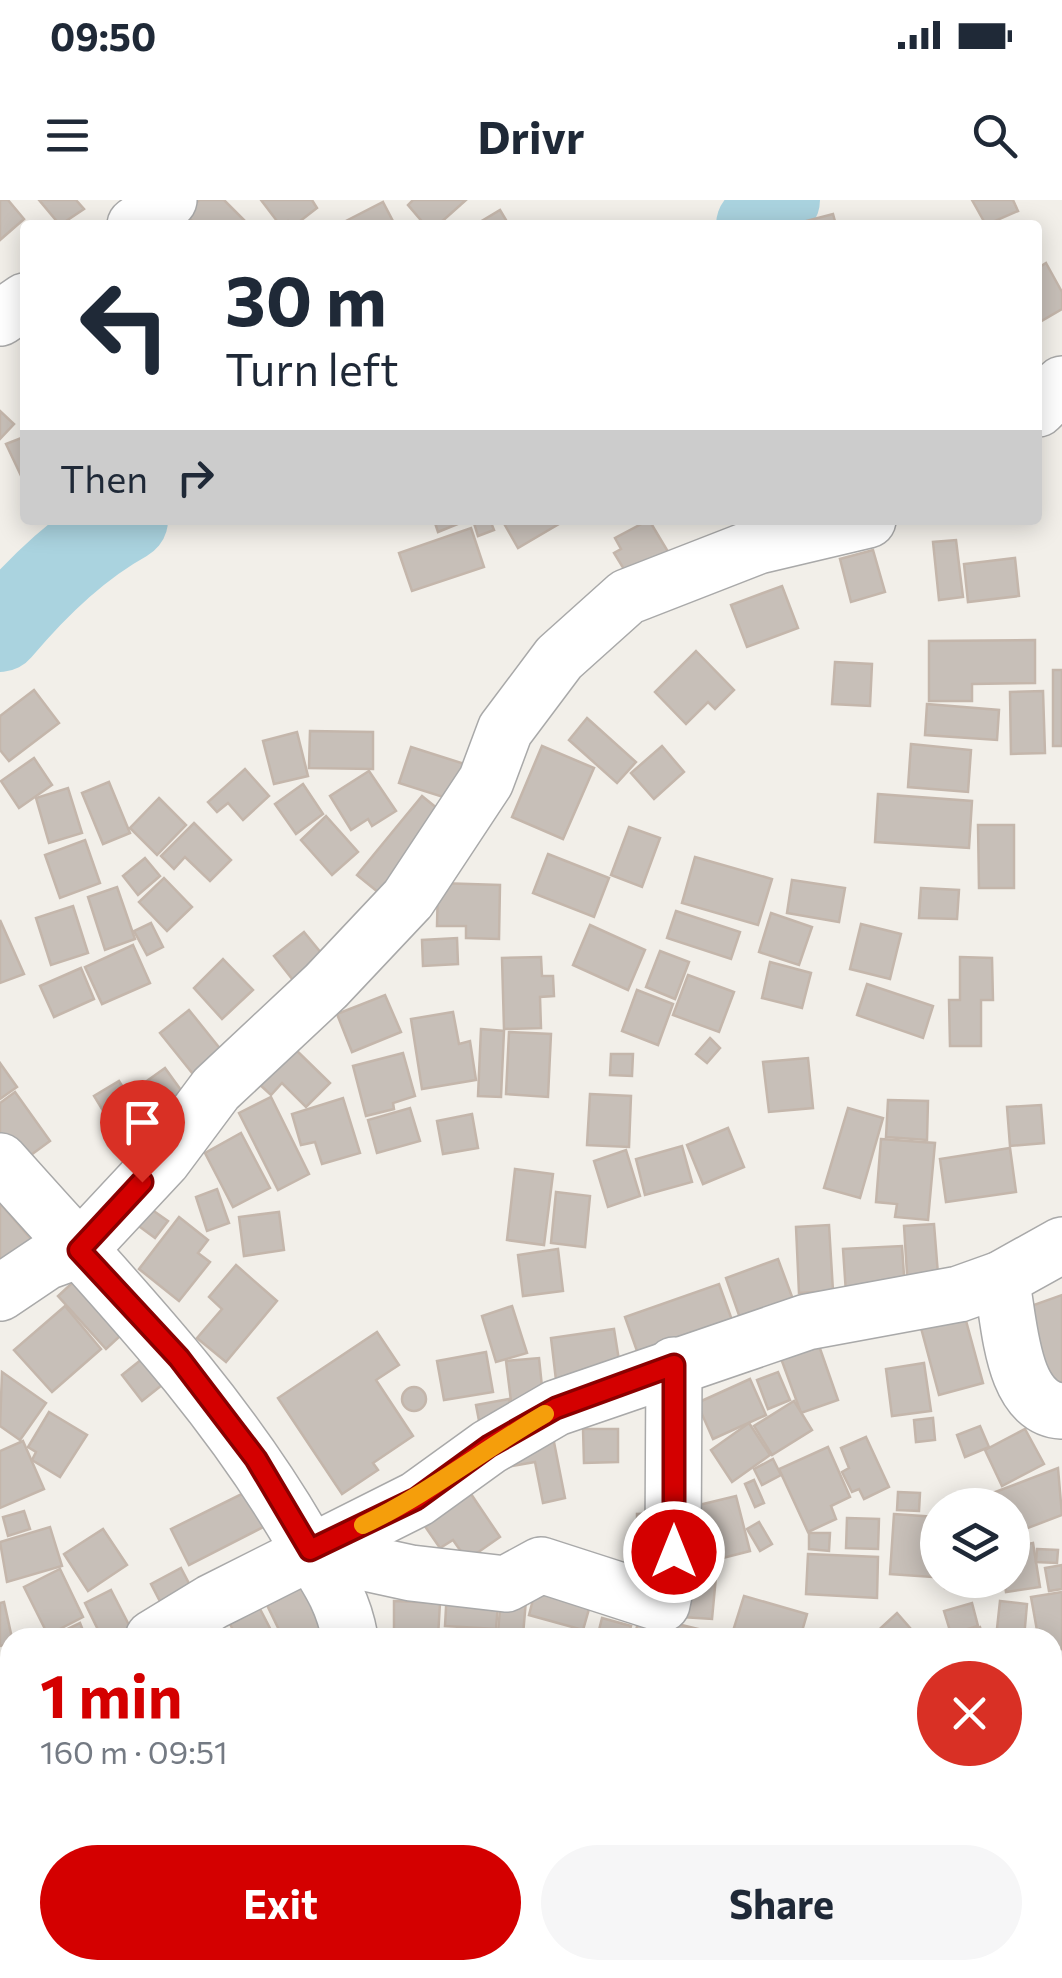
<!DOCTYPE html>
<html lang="en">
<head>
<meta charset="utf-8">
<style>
	:root { --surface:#fff; --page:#f6f6f7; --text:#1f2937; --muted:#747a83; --accent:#d40000 }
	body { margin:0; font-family:Commissioner,sans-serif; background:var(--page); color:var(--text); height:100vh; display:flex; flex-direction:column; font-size:38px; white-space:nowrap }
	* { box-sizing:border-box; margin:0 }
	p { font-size:32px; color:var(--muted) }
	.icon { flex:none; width:55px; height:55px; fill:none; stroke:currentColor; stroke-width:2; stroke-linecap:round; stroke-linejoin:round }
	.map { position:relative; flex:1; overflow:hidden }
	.drawer { position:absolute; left:0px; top:1428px; width:1062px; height:352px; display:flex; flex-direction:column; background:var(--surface); border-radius:30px 30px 0 0; box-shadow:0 5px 25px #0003 }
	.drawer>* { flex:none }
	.hud { position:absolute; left:20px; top:20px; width:1022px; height:305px; border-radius:10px; box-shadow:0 5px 25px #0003; background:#fff; color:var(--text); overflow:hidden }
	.fabs { position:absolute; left:920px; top:1288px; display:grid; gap:20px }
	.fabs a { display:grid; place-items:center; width:110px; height:110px; border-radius:50%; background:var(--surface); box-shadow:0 5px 25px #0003; font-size:50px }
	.pin { position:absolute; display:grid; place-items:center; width:85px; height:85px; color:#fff; margin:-102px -42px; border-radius:50% 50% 50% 0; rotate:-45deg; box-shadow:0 0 10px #0007 }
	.pin .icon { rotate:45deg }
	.me { position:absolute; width:110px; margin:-55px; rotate:0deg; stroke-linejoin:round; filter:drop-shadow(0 0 8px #0008) }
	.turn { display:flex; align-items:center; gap:35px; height:210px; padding:0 40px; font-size:45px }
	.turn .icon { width:130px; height:130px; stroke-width:2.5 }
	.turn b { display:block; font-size:70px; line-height:85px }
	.then { display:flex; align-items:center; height:95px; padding:0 40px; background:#0003; gap:20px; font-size:38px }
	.round { display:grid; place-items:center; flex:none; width:105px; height:105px; border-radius:52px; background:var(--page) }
	.headline { display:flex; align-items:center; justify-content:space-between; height:170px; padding:0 40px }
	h1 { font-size:60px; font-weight:700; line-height:75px; color:var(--accent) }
	.cta { display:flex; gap:20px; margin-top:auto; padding:20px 40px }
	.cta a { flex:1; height:115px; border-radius:60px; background:var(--accent); color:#fff; font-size:40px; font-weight:700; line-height:115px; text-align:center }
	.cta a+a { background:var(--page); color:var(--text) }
	.status { display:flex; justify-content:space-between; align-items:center; height:70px; padding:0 50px; background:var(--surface); direction:ltr }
	.status svg { height:28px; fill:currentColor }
	header { display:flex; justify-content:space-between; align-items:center; height:130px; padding:0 40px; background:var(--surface); font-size:45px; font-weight:700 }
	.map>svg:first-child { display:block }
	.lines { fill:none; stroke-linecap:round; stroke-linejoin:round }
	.river { stroke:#aad3df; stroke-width:82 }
	.building { fill:#c7bfb8; stroke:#c4b6ab; stroke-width:2.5 }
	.minor-casing { stroke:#a9a9a9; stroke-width:58 }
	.minor { stroke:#fff; stroke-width:55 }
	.route-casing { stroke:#8a0000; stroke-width:25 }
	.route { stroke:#d40000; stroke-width:18 }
	.slow { stroke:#f59e0b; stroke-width:18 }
</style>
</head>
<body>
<div class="status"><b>09:50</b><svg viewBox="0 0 49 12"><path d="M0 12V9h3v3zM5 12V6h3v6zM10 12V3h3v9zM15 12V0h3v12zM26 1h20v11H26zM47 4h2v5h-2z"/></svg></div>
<header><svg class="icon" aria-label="menu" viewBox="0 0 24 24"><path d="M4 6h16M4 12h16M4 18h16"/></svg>Drivr<svg class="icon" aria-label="search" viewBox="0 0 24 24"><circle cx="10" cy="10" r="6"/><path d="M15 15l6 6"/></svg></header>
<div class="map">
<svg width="1062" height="1778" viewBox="0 0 1062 1778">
	<rect width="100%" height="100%" fill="#f2efe9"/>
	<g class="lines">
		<g class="river">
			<polyline points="757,25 779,0"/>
			<path d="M 0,431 C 36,388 78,347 127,320"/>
		</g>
	</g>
	<g class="building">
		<polygon points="0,0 8,0 24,19 0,40"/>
		<polygon points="39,0 76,0 84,9 60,25"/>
		<polygon points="199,0 224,0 249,25 196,25 185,14"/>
		<polygon points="261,0 312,0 317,8 295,25 288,21 280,25"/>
		<polygon points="413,0 466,0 438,25 425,25 408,5"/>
		<polygon points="972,0 1013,0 1018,11 986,25"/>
		<polygon points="383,2 395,25 338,25"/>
		<polygon points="500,10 509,25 475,25"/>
		<polygon points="833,14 836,25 791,25"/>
		<polygon points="1046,63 1062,92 1062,109 1038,123 1038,68"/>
		<polygon points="0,211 14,224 0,239"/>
		<polygon points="21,238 25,247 23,280 6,244"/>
		<polygon points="434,320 464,320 465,321 438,332"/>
		<polygon points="473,320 490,320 494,330 478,336"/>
		<polygon points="502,320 563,320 564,321 518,348"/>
		<polygon points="649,320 670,355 630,379 614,353 621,349 615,338"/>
		<polygon points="471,328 484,367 412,391 399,353"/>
		<polygon points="956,340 963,397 939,400 933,342"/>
		<polygon points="873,350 885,392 851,402 840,359"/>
		<polygon points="1015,358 1019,396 968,402 964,364"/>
		<polygon points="782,386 798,428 747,447 731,405"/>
		<polygon points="1035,440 1035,483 972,484 972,501 929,501 929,441"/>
		<polygon points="696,451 734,490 715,509 708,502 686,524 655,492"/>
		<polygon points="835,462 872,464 870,506 832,504"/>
		<rect x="1053" y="470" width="9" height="76"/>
		<polygon points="34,490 59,523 9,561 0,550 0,516"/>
		<polygon points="1043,491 1045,553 1011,554 1010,492"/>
		<polygon points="927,504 999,510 997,540 925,535"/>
		<polygon points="587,518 636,562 617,583 569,540"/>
		<polygon points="310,531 373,532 373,569 309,568"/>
		<polygon points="297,532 308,576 274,584 263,541"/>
		<polygon points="911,544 971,550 968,592 908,587"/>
		<polygon points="542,546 594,568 563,639 512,617"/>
		<polygon points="662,546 684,572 654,599 631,573"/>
		<polygon points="411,547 474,567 462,603 399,583"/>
		<polygon points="34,558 52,585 19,608 1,581"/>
		<polygon points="245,569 269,596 243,620 228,603 217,612 208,602"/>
		<polygon points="369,571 396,611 372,626 368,619 351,630 330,596"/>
		<polygon points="109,582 130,633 103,644 82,593"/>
		<polygon points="303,584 323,614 296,634 275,604"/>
		<polygon points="68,588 82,633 49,643 36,598"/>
		<polygon points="878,594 972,601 969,648 875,642"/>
		<polygon points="422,596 454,622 389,701 357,675"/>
		<polygon points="159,598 186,625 157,655 130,628"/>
		<polygon points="326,616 358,652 332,675 301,640"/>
		<polygon points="194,623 231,660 210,681 185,657 174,669 161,656"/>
		<polygon points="978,625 1014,625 1014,688 979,688"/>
		<polygon points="629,627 660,638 642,687 611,675"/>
		<polygon points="85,640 100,683 60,698 45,655"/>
		<polygon points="548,654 609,678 594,717 533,693"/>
		<polygon points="695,657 772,679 758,725 682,703"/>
		<polygon points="145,658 160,676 138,695 123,676"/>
		<polygon points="164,678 192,707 167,731 139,702"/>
		<polygon points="792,680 845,688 839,722 787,713"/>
		<polygon points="438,683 500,685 499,739 466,738 466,726 437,726"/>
		<polygon points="117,687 135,739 105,750 88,697"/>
		<polygon points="921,688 959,690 957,719 919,718"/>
		<polygon points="73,706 88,753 51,765 36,718"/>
		<polygon points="676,711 740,732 731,759 667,738"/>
		<polygon points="771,713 812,727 799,765 759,752"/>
		<polygon points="0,720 24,774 0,783"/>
		<polygon points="151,723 163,747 147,755 134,731"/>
		<polygon points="861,724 901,734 890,779 850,769"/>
		<polygon points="590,725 645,750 628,790 573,765"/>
		<polygon points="304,732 331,765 300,789 274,756"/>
		<polygon points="457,738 458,764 423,766 422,740"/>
		<polygon points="133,745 150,783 102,804 85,767"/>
		<polygon points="660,751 689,762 675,799 646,787"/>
		<polygon points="541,757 542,776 553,776 554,796 540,797 541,828 504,829 502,758"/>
		<polygon points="960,757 992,758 993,800 981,800 981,846 950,846 949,800 960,800"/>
		<polygon points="223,759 253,790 222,819 194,788"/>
		<polygon points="770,762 811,773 802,808 762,798"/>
		<polygon points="81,768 94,799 54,817 40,786"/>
		<polygon points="688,775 734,792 719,832 673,815"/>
		<polygon points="867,784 933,806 923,838 857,815"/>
		<polygon points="637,790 673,804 658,845 622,831"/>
		<polygon points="385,795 401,832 352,852 337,814"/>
		<polygon points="189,810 226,856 197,879 160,833"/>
		<polygon points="453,812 459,844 470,841 476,880 422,889 411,819"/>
		<polygon points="481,829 504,831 501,897 478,896"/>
		<polygon points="509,832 551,834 548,897 506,894"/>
		<polygon points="710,838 720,848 707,863 696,854"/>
		<polygon points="294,848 330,883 306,907 282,883 271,895 259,884"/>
		<polygon points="403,853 415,896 393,903 394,909 366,916 353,866"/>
		<polygon points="611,854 633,854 632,876 610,875"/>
		<polygon points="808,858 813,908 769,912 763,862"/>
		<polygon points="0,863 17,887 0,899"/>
		<polygon points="165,868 191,904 163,925 137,888"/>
		<polygon points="119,881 152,934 127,950 94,896"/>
		<polygon points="15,892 50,941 20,963 0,936 0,903"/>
		<polygon points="590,894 631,896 629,947 587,945"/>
		<polygon points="271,897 309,974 278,990 239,913"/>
		<polygon points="343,898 360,953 322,964 315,942 301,945 292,914"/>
		<polygon points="888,900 928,901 927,940 886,937"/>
		<polygon points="1041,905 1044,943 1010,946 1007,907"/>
		<polygon points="410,908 420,941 377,953 368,920"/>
		<polygon points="848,908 883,918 860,998 824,988"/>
		<polygon points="472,914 478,948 443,954 437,921"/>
		<polygon points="728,928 744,967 703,984 687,945"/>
		<polygon points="241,933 270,988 233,1007 205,953"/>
		<polygon points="881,939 935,943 928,1020 895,1017 897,1004 876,1002"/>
		<polygon points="682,946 692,982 645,995 636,959"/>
		<polygon points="1010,948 1016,992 946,1002 940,959"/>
		<polygon points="626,950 640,996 608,1007 594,961"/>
		<polygon points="515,969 553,974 544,1045 507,1040"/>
		<polygon points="217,989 229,1023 207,1031 196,997"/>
		<polygon points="556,992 590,996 585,1047 551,1043"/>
		<polygon points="0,1003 36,1045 0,1075"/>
		<polygon points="148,1007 168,1021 155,1038 136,1024"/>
		<polygon points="279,1012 284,1050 244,1056 239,1017"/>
		<polygon points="179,1017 208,1040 198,1053 210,1062 179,1101 139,1069"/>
		<polygon points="934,1024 939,1087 908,1089 904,1026"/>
		<polygon points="829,1025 833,1091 799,1093 796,1027"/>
		<polygon points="902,1046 905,1090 846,1093 843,1049"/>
		<polygon points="558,1049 563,1091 523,1096 518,1055"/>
		<polygon points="778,1059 794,1102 741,1121 726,1078"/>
		<polygon points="236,1065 277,1101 226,1162 197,1138 222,1109 209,1097"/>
		<polygon points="84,1072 132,1125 106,1149 58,1096"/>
		<polygon points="719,1084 737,1134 643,1168 625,1117"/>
		<polygon points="1062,1095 1062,1194 1017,1111"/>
		<polygon points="65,1106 101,1149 52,1192 14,1150"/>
		<polygon points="512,1106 527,1153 496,1162 482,1116"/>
		<polygon points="965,1117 983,1183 939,1195 921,1128"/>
		<polygon points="614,1129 621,1173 556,1180 551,1138"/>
		<polygon points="377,1132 399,1165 376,1180 413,1236 373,1263 378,1270 342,1294 278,1198"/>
		<polygon points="817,1140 838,1200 801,1213 779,1153"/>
		<polygon points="152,1151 172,1177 142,1201 122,1175"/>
		<polygon points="486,1152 493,1192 444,1200 437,1161"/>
		<polygon points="539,1158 544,1206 512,1209 506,1161"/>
		<polygon points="924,1163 931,1211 892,1216 886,1169"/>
		<polygon points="2,1172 46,1203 20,1240 0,1226"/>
		<polygon points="778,1172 790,1200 768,1209 757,1180"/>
		<polygon points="750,1179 766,1215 713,1239 697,1203"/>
		<circle cx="414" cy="1199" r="12"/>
		<polygon points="509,1199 513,1220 480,1226 476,1205"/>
		<polygon points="794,1201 812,1230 772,1255 754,1226"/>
		<polygon points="49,1212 87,1235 60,1277 32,1260 36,1252 28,1247"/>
		<polygon points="933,1218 935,1240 916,1242 914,1220"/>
		<polygon points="749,1223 770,1255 732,1282 711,1250"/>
		<polygon points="980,1226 989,1247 965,1257 957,1235"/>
		<polygon points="583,1229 618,1229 618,1262 584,1263"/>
		<polygon points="1025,1229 1044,1264 1002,1286 985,1250"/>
		<polygon points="553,1237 565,1298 543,1303 535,1262 506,1267"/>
		<polygon points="866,1237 889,1287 864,1299 859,1289 852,1292 842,1272 849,1268 841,1248"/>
		<polygon points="23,1241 44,1289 0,1308 0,1251"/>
		<polygon points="828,1247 850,1297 831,1306 836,1319 808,1332 779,1269"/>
		<polygon points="773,1259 781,1275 762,1285 754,1269"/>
		<polygon points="1058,1268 1062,1315 1012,1334 1012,1305 994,1305 990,1294"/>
		<polygon points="754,1280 764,1303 755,1307 745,1284"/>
		<polygon points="258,1286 275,1321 189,1365 171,1329"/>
		<polygon points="469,1291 500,1337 467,1360 453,1340 440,1348 422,1322"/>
		<polygon points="898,1292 920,1293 919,1311 897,1310"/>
		<polygon points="736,1296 750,1351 711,1361 708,1351 699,1353 695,1337 702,1335 695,1306"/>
		<polygon points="979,1298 979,1305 945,1305 945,1299"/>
		<polygon points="24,1311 30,1329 8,1336 3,1317"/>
		<polygon points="661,1313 661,1333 637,1334 637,1314"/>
		<polygon points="894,1314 936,1317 932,1377 890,1374"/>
		<polygon points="847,1318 879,1319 878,1349 846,1348"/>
		<polygon points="759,1322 772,1344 760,1351 747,1329"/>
		<polygon points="50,1327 62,1366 7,1382 0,1342"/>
		<polygon points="103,1329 127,1365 88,1391 64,1354"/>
		<polygon points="809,1333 830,1333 829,1351 809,1349"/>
		<polygon points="1033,1343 1040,1387 1006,1392 1004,1380 1012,1380 1012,1347"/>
		<polygon points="1037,1349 1058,1350 1057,1363 1036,1362"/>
		<polygon points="808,1354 878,1357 877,1398 806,1394"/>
		<polygon points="686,1364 717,1366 712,1419 682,1417"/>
		<polygon points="1062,1365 1062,1389 1049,1391 1045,1368"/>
		<polygon points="181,1368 195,1395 165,1411 151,1384"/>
		<polygon points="60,1369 83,1417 48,1435 24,1387"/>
		<polygon points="303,1374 321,1431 283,1438 267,1405 280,1399 274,1388"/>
		<polygon points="538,1380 593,1395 583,1430 529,1415"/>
		<polygon points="944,1380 998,1380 998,1384 945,1388"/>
		<polygon points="447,1389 499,1392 496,1429 445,1426"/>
		<polygon points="111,1390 131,1429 102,1438 85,1403"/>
		<polygon points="1062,1392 1062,1449 1052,1451 1052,1438 1038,1436 1031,1397"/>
		<polygon points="744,1396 807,1414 800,1438 754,1438 733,1431"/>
		<polygon points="501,1398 526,1400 523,1435 498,1432"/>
		<polygon points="394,1401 440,1403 438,1437 394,1434"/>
		<polygon points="1000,1401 1027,1404 1024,1438 996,1438"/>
		<polygon points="4,1402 12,1438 10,1444 0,1446 0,1403"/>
		<polygon points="972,1403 978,1426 951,1434 944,1411"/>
		<polygon points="258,1405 275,1438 237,1438 228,1420"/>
		<polygon points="897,1413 910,1428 899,1438 870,1438"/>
		<polygon points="640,1415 698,1429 696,1438 634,1438"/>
		<polygon points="602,1418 631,1426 628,1438 597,1438"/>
		<polygon points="80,1423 86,1438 49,1438"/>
		<polygon points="980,1427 983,1438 945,1438"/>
		<polygon points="10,1556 10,1614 0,1616 0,1558"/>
		<polygon points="1062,1581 1062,1643 1052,1645 1052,1583"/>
		<rect x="0" y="1626" width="10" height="34"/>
		<polygon points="1062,1693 1062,1750 1052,1750 1052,1694"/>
		<polygon points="0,1723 10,1724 10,1756 0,1755"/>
		<polygon points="0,1761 10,1763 10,1770 46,1770 44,1778 0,1778"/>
		<polygon points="167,1770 254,1770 260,1778 164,1778 161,1774"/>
		<polygon points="305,1770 351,1770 353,1778 295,1778 294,1773"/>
		<polygon points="410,1770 467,1770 468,1778 411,1778"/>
		<polygon points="470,1770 513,1770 512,1778 470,1778"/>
	</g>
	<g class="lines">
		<g class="minor-casing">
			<g id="minor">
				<polyline points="135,25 169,0"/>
				<polyline points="0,118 25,101"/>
				<polyline points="1038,209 1062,184"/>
				<path d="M 0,961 C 110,1085 217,1192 301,1336 C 323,1373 342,1394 350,1438"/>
				<path d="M 1001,1079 C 1010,1119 1010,1208 1062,1211"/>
				<polyline points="0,1093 46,1062 79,1050 163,960 216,889 326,786 408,699 486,581 505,530 559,458 627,397 758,346 868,320"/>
				<polyline points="310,1351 411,1373 506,1384 541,1365 662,1404 673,1352 674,1165"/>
				<polyline points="153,1438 212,1402 417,1299 489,1247 556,1208 807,1122 959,1094 1001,1079 1062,1045"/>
				<polyline points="0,1501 10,1499"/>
				<polyline points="390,1770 391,1778"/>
				<polyline points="719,1778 756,1771 980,1773 997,1778"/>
			</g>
		</g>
		<use href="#minor" class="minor"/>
	</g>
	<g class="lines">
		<g class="route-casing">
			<polyline id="route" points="142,982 79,1050 179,1158 256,1259 310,1350 416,1299 489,1246 556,1208 674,1165 674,1352"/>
		</g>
		<use href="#route" class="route"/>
		<path class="slow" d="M 363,1325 C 428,1294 483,1250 545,1214"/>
	</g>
</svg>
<div class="fabs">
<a><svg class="icon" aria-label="layers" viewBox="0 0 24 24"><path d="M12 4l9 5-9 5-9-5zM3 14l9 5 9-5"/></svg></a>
</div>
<div class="pin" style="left:142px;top:982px;background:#d93025"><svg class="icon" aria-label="arrive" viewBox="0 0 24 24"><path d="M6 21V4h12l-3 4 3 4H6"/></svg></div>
<svg class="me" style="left:674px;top:1352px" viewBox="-20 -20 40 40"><circle r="17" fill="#d40000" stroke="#fff" stroke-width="3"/><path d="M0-11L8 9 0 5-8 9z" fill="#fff"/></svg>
<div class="hud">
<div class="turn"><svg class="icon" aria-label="left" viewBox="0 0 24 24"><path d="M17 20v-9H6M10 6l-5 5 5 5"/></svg><div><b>30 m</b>Turn left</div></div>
<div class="then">Then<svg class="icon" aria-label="right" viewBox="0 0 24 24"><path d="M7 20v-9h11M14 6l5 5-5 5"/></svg></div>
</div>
<section class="drawer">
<div class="headline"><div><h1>1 min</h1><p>160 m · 09:51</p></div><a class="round" style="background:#d93025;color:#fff"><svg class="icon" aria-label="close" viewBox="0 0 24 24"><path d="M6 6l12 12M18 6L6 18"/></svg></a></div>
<div class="cta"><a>Exit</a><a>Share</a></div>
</section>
</div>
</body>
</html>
